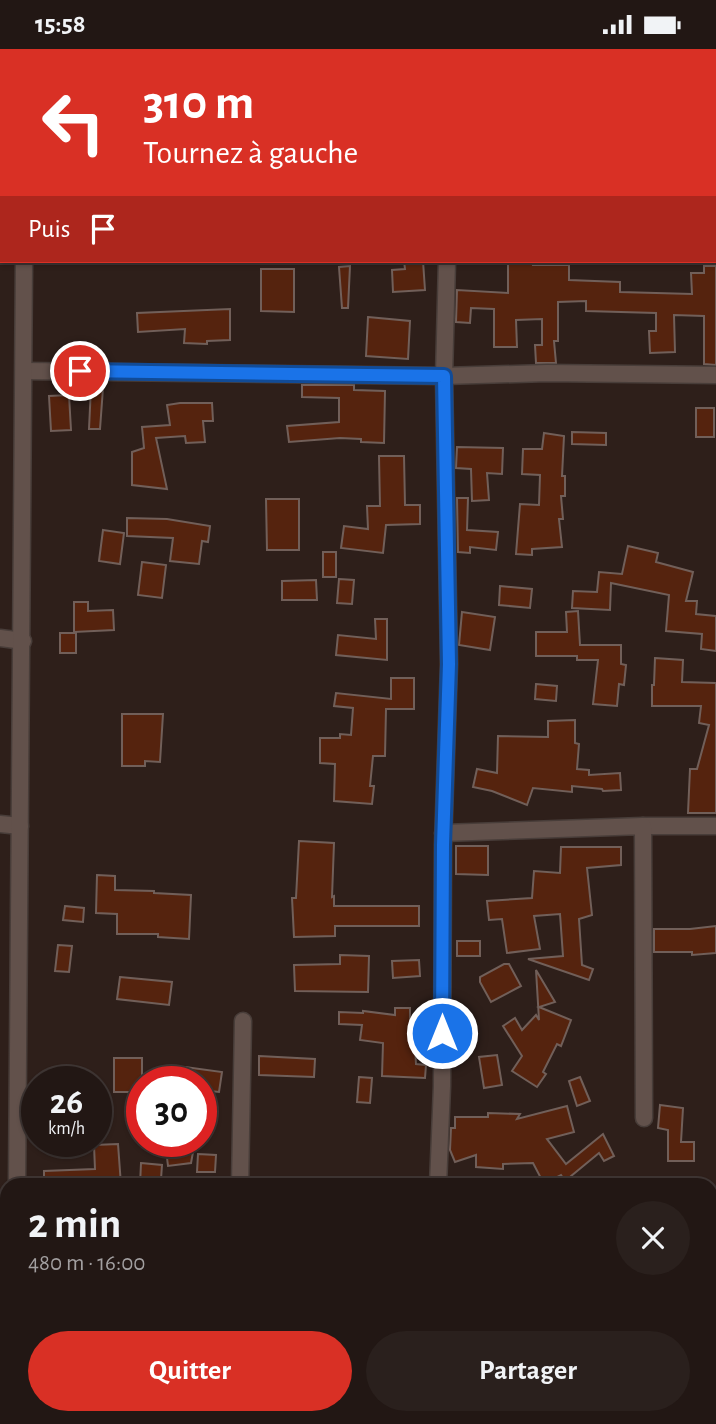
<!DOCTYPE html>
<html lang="fr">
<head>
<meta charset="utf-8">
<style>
	:root { --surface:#221714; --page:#2a201d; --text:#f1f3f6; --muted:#a29fa0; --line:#3f3634; --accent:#d93025 }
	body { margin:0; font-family:"Alegreya Sans",sans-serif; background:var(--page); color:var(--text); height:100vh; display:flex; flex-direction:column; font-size:26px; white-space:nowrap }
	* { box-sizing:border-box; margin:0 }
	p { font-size:23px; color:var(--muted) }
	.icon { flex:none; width:38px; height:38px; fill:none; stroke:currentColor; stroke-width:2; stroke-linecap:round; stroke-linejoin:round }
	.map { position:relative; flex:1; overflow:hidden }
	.drawer { position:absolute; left:0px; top:1129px; width:718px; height:247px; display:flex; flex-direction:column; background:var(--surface); border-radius:21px 21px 0 0; box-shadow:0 2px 5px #0004,0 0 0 2px var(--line) }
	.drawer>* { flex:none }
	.hud { position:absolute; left:0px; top:0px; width:718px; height:214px; box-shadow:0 2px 5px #0004,0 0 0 2px var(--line); background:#d93025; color:#fff; overflow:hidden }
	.speed { position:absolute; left:21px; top:1017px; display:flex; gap:14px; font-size:35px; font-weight:700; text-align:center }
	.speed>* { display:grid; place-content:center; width:91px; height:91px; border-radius:50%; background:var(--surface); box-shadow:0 2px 5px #0004,0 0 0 2px var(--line); line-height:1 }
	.speed small { font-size:18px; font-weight:400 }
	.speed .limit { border:10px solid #d22; background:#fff; color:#111 }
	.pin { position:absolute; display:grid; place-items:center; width:60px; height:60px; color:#fff; margin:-30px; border:4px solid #fff; border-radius:50%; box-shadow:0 2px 7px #0007 }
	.me { position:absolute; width:77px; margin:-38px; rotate:0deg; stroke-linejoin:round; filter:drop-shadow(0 0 5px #0008) }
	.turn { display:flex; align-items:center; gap:24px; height:147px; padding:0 28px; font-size:32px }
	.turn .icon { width:91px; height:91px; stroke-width:2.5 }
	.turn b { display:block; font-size:49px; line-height:60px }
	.then { display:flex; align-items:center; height:66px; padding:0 28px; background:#0003; gap:14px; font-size:26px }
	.round { display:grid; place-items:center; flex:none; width:74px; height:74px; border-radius:37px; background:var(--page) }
	.head { display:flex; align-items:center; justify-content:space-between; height:119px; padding:0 28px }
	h1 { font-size:42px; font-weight:700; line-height:52px }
	.action { display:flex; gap:14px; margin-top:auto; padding:14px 28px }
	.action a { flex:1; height:80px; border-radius:42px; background:var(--accent); color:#fff; font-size:28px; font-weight:700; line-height:80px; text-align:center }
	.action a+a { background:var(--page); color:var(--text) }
	.status { display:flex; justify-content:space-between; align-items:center; height:49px; padding:0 35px; background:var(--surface); direction:ltr }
	.status svg { height:19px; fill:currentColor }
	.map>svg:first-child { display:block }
	.building { fill:#55230e; stroke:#715f59; stroke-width:2 }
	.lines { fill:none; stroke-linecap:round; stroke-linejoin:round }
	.street-casing { stroke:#483d39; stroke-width:19 }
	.street { stroke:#62514b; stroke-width:16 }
	.route-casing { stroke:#114b97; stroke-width:18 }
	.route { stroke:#1a73e8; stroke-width:12 }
</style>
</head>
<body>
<div class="status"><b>15:58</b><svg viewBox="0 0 49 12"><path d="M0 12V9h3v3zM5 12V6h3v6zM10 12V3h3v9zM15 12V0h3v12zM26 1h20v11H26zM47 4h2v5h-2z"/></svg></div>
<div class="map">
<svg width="716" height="1375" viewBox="0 0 716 1375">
	<rect width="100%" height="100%" fill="#2e1f1a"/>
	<g class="building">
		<polygon points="404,212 423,212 425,241 393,243 392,221 405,220"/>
		<polygon points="508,212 533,212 533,216 569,216 569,231 620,233 620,243 692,245 691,224 704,224 704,217 716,217 716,316 704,315 704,267 674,266 675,303 650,304 649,282 656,282 656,264 586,262 586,252 558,253 558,292 554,292 556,314 536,314 535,296 542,296 542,270 516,271 517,298 494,298 494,260 471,259 470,274 456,273 457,241 508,244"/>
		<polygon points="350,217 348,259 342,259 339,218"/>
		<polygon points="261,220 294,220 294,263 261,262"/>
		<polygon points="230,260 230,291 207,292 207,295 184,294 185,280 138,283 137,264"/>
		<polygon points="368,268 410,272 408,310 366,307"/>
		<polygon points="302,336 354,336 354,341 385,342 384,394 361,393 361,390 340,389 289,393 287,377 339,373 339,349 302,348"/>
		<polygon points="91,338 103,339 100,380 89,380"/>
		<polygon points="69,346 71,381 51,382 49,347"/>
		<polygon points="180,354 212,354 213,372 203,372 205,393 186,394 185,387 156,389 167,440 132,436 132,403 144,399 142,378 170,376 167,356"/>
		<rect x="696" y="359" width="18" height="29"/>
		<polygon points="572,383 606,384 606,396 572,395"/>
		<polygon points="544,384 564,387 562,427 565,427 565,447 561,447 563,470 559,470 562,498 532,500 532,506 516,505 520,455 539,456 540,426 522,425 523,400 542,400"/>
		<polygon points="457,398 503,399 502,425 487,424 489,451 472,452 471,420 456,419"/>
		<polygon points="379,407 404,407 405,456 420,456 420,475 386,476 383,504 341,499 344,477 368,480 367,457 380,457"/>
		<polygon points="457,449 468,449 467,481 498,483 496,501 470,498 470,504 458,503"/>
		<polygon points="266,450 299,450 299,501 267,501"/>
		<polygon points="127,469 167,470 210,477 208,493 202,492 199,515 170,512 173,489 127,487"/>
		<polygon points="103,481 124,484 120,515 99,512"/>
		<polygon points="628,497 658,504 656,513 693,523 686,552 697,552 696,565 716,567 716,602 701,600 702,585 666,582 669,546 611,534 610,561 572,559 573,542 597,543 599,523 622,525"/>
		<rect x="323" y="503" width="13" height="25"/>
		<polygon points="142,513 166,516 162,549 138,546"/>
		<polygon points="339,530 354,531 352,555 337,554"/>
		<polygon points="316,531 317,551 282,551 282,532"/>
		<polygon points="500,537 532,540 530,559 499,556"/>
		<polygon points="74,553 88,553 88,562 113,561 114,581 74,583"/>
		<polygon points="578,562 580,596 621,596 621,615 626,616 624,636 619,635 617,657 593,655 598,611 577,611 577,607 536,607 536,583 567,583 566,563"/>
		<polygon points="462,563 495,568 490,601 459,596"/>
		<polygon points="375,570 387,570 387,611 336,606 338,586 376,590"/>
		<rect x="60" y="584" width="16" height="20"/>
		<polygon points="655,609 683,611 682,633 716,634 716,764 688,764 690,720 697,720 709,676 699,674 701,657 652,657 652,636 654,636"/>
		<polygon points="391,629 414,629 414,660 386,660 385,707 373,707 370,737 374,737 372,755 334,752 335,715 320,714 320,689 340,689 340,685 351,686 353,659 334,657 336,644 391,650"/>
		<polygon points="536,635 557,637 556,652 535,650"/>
		<polygon points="122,665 163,665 160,713 145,712 145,717 122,717"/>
		<polygon points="575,671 575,694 579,695 577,720 589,721 589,726 620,724 621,741 603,742 602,740 572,737 572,743 533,739 527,756 492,742 473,738 477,720 497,724 498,687 548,688 548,672"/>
		<polygon points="299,792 334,794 332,848 334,847 334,857 419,857 419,877 335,877 335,887 294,888 292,849 296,849"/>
		<polygon points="456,797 488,797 488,826 456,825"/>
		<polygon points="561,798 621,798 621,816 587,819 592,866 579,870 582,916 593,920 589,931 528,910 563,907 560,865 534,867 540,900 507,904 502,870 489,871 487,852 532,849 534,822 560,824"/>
		<polygon points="97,826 115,827 115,841 154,842 154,844 191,846 189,890 158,888 158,885 117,885 117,865 96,864"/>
		<polygon points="65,857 84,859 83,873 63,871"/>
		<polygon points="716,877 716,904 692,906 692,903 654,903 654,880 690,880"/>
		<rect x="457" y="892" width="23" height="15"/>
		<polygon points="58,896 72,897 69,923 55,922"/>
		<polygon points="340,906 369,907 368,943 295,942 294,916 340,915"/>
		<polygon points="419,911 420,927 393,929 392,912"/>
		<polygon points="504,915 509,915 521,937 491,953 480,933 480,928"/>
		<polygon points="536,921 555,953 539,958 571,971 561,997 557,995 543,1023 546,1025 537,1038 512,1022 522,1007 503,977 515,969 522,981 536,966 539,971"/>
		<polygon points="120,928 172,933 169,956 117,950"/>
		<polygon points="395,959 410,959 410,980 414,979 416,1015 426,1016 425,1029 382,1027 383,994 360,991 362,976 339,975 339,963 363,964 363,962 395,966"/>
		<polygon points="497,1006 502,1036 484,1039 479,1008"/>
		<polygon points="259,1007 315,1010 314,1028 259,1026"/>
		<rect x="114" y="1009" width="28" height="34"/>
		<polygon points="185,1018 222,1023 219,1043 201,1041 201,1032 183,1032"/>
		<polygon points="359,1028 372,1029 370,1054 357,1053"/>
		<polygon points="580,1028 590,1052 577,1057 569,1032"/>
		<polygon points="660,1056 683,1059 681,1093 694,1093 694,1112 668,1112 668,1081 658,1079"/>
		<polygon points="567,1057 574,1083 547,1090 566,1115 603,1085 614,1107 604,1112 599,1104 565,1132 561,1126 544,1135 533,1114 503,1115 503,1120 476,1118 476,1106 455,1113 450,1101 451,1079 455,1079 455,1068 488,1068 488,1064 520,1065 517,1070"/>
		<polygon points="165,1092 195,1092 191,1114 168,1117"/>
		<polygon points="118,1095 121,1136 44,1136 44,1122 95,1120 94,1096"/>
		<polygon points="198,1105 216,1106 215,1123 197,1123"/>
		<polygon points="141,1114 162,1116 161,1130 155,1130 155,1136 140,1136"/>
	</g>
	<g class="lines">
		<g class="street-casing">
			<g id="street">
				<polyline points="25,0 25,2"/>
				<polyline points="242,0 242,2"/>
				<polyline points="451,0 451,2"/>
				<polyline points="654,2 655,0"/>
				<polyline points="24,322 444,327 547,324 716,326"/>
				<polyline points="0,589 23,592"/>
				<polyline points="0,775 20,777"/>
				<polyline points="643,777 716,777"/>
				<polyline points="443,784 643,777 644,1069"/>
				<polyline points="17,1136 24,212"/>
				<polyline points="240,1136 243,972"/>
				<polyline points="438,1136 442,1037 443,796 449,615 444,327 447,212"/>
				<polyline points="0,1216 7,1206"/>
				<polyline points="318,1368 335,1375"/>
				<polyline points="222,1375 222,1368"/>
			</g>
		</g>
		<use href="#street" class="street"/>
	</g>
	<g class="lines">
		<g class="route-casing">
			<polyline id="route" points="80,322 444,327 449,615 443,796 442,984"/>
		</g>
		<use href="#route" class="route"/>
	</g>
</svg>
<div class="speed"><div>26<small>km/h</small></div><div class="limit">30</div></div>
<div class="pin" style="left:80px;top:322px;background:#d93025"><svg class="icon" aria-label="arrive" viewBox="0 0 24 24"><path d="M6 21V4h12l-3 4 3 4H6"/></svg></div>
<svg class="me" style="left:442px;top:984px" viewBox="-20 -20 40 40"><circle r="17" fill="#1a73e8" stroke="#fff" stroke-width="3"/><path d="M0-11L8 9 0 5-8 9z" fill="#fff"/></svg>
<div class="hud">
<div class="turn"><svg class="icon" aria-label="left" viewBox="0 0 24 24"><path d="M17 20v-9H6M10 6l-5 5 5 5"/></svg><div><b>310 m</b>Tournez à gauche</div></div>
<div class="then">Puis<svg class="icon" aria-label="arrive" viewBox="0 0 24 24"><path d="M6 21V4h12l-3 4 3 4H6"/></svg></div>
</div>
<section class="drawer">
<div class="head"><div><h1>2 min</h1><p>480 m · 16:00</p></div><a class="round"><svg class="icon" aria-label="close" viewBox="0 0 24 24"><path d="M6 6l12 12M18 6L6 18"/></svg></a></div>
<div class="action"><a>Quitter</a><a>Partager</a></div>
</section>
</div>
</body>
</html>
